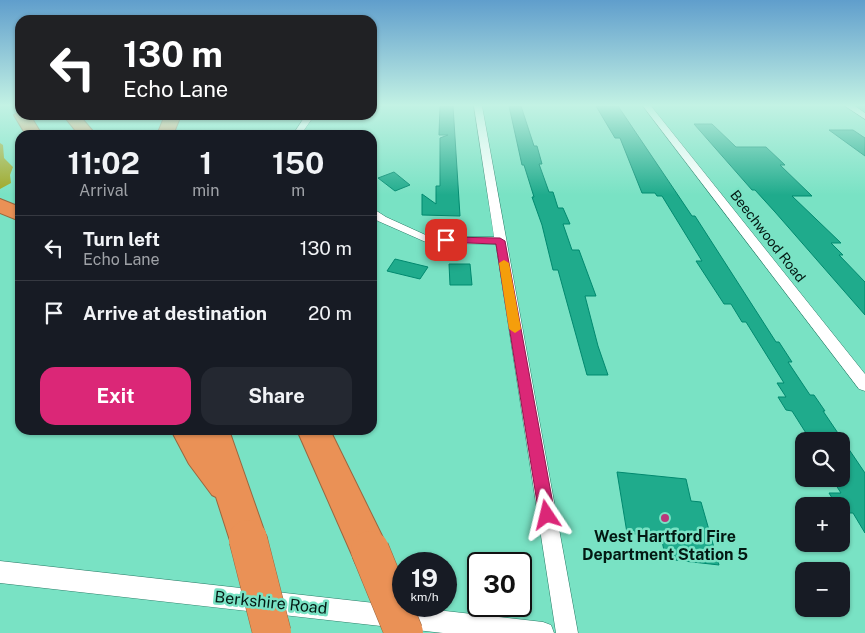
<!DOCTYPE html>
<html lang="en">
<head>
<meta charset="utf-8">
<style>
	:root { --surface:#171b24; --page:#242831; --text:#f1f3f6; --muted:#9ea1a6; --line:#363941; --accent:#db2777 }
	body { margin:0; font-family:"Public Sans",sans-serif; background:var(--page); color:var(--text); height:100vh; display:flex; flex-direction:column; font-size:19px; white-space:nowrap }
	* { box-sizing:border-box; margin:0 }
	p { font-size:16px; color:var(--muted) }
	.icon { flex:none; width:28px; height:28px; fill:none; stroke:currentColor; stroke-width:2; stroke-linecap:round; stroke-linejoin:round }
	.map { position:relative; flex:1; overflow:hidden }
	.details { position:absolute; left:15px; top:130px; width:362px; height:305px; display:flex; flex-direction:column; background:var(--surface); border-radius:15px; box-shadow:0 1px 4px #0004 }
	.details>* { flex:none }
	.banner { position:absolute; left:15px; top:15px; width:362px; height:105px; border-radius:15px; box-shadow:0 1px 4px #0004; background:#202124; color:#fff; overflow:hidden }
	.controls { position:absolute; left:795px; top:432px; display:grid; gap:10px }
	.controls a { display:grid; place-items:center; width:55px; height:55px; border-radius:10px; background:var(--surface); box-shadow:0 1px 4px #0004; font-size:25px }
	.speed { position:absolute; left:392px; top:552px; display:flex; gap:10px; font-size:25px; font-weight:700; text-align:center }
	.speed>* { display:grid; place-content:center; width:65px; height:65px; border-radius:50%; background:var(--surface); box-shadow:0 1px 4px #0004; line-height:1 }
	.speed small { font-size:12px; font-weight:400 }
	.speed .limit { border:2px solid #111; border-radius:8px; background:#fff; color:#111 }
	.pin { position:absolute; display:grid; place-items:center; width:42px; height:42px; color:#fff; margin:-21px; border-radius:10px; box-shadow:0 2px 8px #0006 }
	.me { position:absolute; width:55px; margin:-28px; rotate:350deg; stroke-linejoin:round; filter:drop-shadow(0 0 4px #0008) }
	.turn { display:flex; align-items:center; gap:18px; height:105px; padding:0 25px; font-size:22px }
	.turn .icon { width:65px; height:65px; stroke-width:2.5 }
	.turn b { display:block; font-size:35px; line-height:42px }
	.eta { display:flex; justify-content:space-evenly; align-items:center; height:85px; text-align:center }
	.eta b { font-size:30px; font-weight:700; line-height:35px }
	.button { display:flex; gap:10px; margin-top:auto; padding:10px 25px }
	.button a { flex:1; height:58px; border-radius:15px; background:var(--accent); color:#fff; font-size:20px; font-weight:700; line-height:58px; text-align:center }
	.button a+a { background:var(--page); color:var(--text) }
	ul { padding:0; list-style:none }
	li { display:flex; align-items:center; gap:15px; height:65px; padding:0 25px; border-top:1px solid var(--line) }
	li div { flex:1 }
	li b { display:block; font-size:19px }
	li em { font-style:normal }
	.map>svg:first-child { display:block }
	.green { fill:#9fa624 }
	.building { fill:#1fab8c; stroke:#01896f }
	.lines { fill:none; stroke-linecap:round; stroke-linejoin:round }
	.minor-casing { stroke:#287b66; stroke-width:1 }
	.motorway-casing { stroke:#99673f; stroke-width:2 }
	.minor { fill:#fff; fill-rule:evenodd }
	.motorway { fill:#ea9156; fill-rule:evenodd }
	.motorway-bridge-casing { stroke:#99673f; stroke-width:39; stroke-linecap:butt }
	.motorway-bridge { stroke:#ea9156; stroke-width:38 }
	.route { fill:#db2777; stroke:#8e194d }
	.slow { fill:#f59e0b }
	.poi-dot { fill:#bb377b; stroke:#79e2c4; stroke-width:2 }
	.labels { text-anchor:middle; stroke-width:5; stroke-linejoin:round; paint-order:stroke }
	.street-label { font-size:14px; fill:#031913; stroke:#79e2c4 }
	.near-poi-label { font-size:16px; font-weight:bold; fill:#031913; stroke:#79e2c4 }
	.near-street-label { font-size:16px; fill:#031913; stroke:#79e2c4 }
</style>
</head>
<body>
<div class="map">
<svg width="865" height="633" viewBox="0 0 865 633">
	<rect width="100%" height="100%" fill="#79e2c4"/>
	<polygon class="green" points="0,143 3,145 4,158 13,167 10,175 11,183 0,189"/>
	<g class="building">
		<polygon points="440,106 453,106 460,216 422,215 422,194 436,204 436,186 440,186 440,138 448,135 439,135"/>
		<polygon points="509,106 521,106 534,146 537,146 542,164 539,164 549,192 553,192 558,208 563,208 570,224 563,224 572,250 579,250 596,296 585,296 598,346 608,375 587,375 558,270 553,270 542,225 532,197 534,197 524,165 522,165"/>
		<polygon points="596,106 618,106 692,216 695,216 776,342 779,342 792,362 788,362 810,395 814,395 825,411 823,411 865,473 865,533 853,513 841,513 841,506 837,506 829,493 841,493 832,479 841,479 841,441 811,441 792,411 786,410 778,397 786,397 777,383 784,383 746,322 742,322 731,304 724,304 696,261 702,261 662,196 657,196 655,193 642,193 620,138 615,138"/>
		<polygon points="694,124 712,124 736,147 766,147 785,165 780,165 812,196 792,196 841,243 831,243 843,255 839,255 865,282 865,315 775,212 755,190 752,190"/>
		<polygon points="829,130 853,130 865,138 865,156"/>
		<polygon points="394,172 410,185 395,191 378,178"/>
		<polygon points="395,259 428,267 420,279 387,271"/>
		<polygon points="449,264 470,264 472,285 450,285"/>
		<polygon points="617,472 686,479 691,501 701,502 719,565 666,559 661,537 627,533"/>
	</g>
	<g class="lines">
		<g class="minor-casing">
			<g id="minor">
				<polygon points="474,106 482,106 578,633 556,633 496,244 428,243 378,221 372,217 372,208 386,217 430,237 494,237"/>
				<polygon points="643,106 651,106 865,374 865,391 859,389"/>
				<polygon points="845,106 855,106 865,113 865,119"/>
				<polygon points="304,118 311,120 302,133 303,135 295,135 294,133"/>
				<polygon points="0,561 543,622 551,625 554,633 443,633 0,583"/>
			</g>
		</g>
		<g class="motorway-casing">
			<g id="motorway">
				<polygon points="20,111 20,115 30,115 42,135 26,135 14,115"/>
				<polygon points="63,115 79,115 96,135 79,135"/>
				<polygon points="165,115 181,115 173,135 157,135"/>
				<polygon points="0,199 20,207 20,221 0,213"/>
				<polygon points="171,430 229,430 267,539 262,553 248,558 234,553 216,497 212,495 189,464"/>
				<polygon points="297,430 330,430 389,550 384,564 370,569 356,564"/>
			</g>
		</g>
		<use href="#minor" class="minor"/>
		<use href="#motorway" class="motorway"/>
		<g class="motorway-bridge-casing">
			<g id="motorway-bridge">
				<polyline points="248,539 272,633"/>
				<polyline points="370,550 404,633"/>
			</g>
		</g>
		<use href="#motorway-bridge" class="motorway-bridge"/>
	</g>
	<linearGradient id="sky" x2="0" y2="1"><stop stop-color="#609ecc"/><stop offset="0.54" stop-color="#c3f2e4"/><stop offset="1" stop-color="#c3f2e4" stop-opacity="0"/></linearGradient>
	<rect width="865" height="195" fill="url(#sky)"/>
	<polygon class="route" points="446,237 500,238 505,241 555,515 553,521 547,523 541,521 539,515 496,244 442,242 442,238"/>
	<polygon class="slow" points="504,260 509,263 521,329 515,333 509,329 499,263"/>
	<circle class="poi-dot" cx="665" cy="518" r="5"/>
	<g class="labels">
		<g class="street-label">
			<text transform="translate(768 236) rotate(52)" y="5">Beechwood Road</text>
		</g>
		<g class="near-poi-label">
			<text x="665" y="542">West Hartford Fire<tspan x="665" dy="18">Department Station 5</tspan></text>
		</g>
		<g class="near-street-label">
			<text transform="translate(271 602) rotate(6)" y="6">Berkshire Road</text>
		</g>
	</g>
</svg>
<div class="controls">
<a><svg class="icon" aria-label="search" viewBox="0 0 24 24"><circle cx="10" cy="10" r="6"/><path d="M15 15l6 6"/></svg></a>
<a>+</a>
<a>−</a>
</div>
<div class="speed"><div>19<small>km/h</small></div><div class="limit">30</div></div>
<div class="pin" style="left:446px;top:240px;background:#d93025"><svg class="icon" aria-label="arrive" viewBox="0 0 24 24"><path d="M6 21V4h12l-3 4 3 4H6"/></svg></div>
<svg class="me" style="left:547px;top:515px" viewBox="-20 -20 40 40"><path d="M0-17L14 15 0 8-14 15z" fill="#db2777" stroke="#fff" stroke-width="4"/></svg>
<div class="banner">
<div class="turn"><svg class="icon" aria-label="left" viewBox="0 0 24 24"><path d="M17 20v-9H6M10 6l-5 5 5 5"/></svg><div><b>130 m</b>Echo Lane</div></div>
</div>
<section class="details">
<div class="eta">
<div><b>11:02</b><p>Arrival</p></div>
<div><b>1</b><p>min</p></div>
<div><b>150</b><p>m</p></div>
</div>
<ul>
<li><svg class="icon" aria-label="left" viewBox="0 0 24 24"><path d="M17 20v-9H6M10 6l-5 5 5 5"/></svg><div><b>Turn left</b><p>Echo Lane</p></div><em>130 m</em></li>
<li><svg class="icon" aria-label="arrive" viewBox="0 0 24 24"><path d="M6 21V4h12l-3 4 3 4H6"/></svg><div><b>Arrive at destination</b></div><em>20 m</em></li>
</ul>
<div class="button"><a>Exit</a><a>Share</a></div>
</section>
</div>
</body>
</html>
